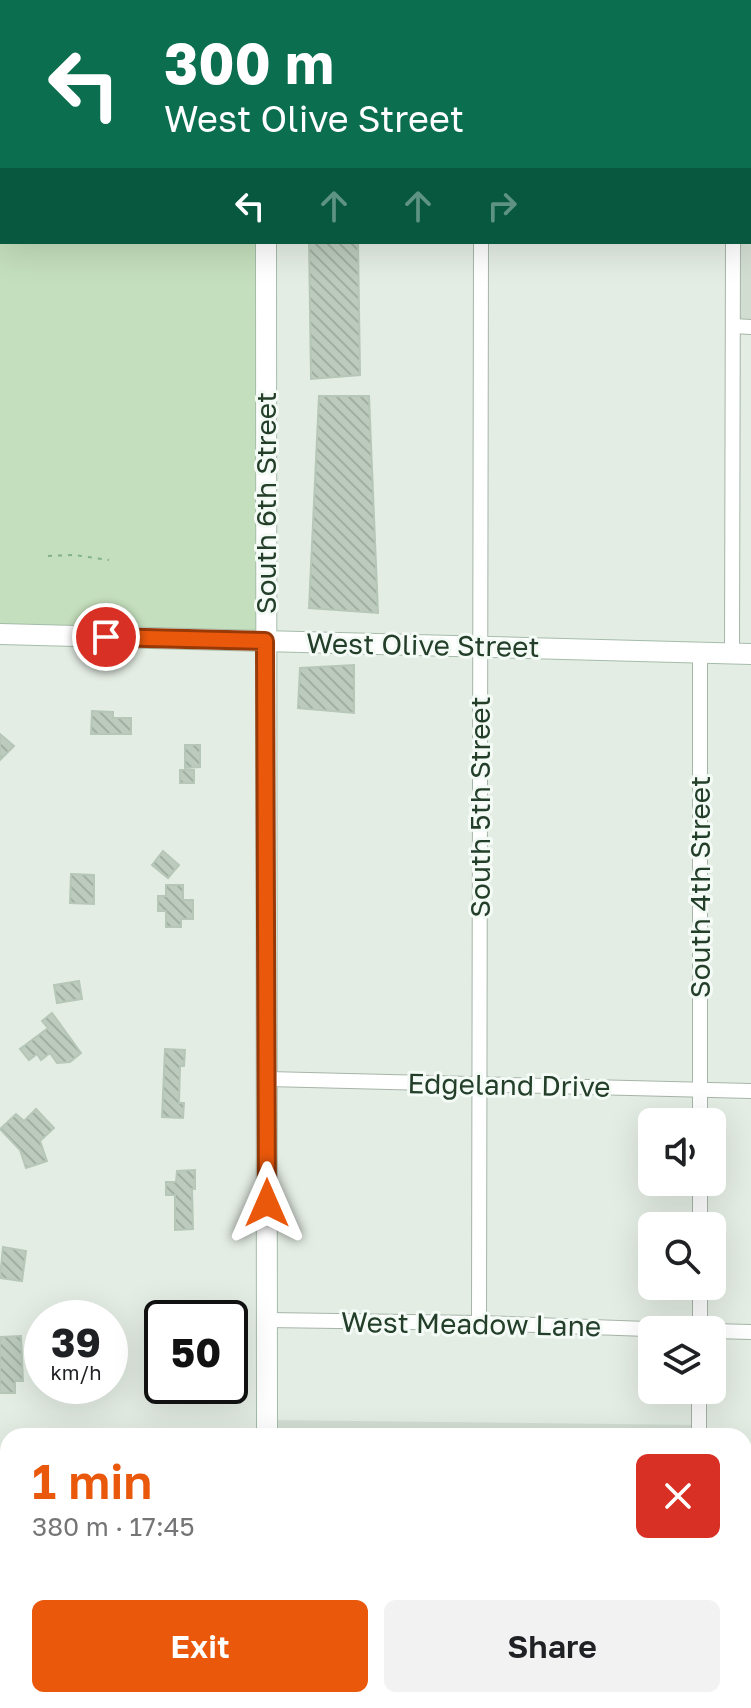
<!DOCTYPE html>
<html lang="en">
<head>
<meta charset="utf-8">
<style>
	:root { --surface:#fff; --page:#f2f2f2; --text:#202124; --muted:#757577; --accent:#ea580c }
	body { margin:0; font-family:"Golos Text",sans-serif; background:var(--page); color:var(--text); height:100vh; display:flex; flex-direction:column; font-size:30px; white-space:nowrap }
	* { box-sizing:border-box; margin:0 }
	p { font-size:26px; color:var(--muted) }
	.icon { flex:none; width:44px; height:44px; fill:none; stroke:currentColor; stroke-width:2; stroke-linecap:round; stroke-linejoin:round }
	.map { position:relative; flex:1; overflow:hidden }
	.sheet { position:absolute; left:0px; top:1428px; width:752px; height:280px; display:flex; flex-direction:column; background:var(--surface); border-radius:24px 24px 0 0; box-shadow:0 8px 32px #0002 }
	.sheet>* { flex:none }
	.top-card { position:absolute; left:0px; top:0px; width:752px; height:244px; box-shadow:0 8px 32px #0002; background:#0b6e4f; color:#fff; overflow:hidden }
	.buttons { position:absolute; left:638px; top:1108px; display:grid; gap:16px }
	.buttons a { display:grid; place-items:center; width:88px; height:88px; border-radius:12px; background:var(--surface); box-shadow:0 8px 32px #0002; font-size:40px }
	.speed { position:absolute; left:24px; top:1300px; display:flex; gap:16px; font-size:40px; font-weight:700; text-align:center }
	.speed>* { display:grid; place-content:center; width:104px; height:104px; border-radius:50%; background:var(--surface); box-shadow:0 8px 32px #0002; line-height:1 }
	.speed small { font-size:20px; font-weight:400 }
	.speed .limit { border:4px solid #111; border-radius:12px; background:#fff; color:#111 }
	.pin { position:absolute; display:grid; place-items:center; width:68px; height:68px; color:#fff; margin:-34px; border:4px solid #fff; border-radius:50%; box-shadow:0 2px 8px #0007 }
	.me { position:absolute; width:88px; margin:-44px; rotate:0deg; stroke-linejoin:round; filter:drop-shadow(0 0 6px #0008) }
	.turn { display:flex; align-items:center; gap:28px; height:168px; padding:0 32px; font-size:36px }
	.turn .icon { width:104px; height:104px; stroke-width:2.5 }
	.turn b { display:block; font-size:56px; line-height:68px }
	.lanes { display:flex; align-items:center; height:76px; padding:0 32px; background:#0003; justify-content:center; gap:40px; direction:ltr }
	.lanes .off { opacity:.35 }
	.round { display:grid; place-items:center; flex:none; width:84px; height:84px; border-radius:12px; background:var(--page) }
	.summary { display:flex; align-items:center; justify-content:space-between; height:136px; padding:0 32px }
	h1 { font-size:48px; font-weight:600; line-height:60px; color:var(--accent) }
	.primary-button { display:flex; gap:16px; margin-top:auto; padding:16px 32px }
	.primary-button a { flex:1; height:92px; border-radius:12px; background:var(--accent); color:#fff; font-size:32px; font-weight:600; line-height:92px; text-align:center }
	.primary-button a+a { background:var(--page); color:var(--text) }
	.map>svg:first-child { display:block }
	.built { fill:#d2ddd2 }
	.green { fill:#c4dfbd }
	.building { fill:url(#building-back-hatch); stroke:#b6c7b8; stroke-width:2 }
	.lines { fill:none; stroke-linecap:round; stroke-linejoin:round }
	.lane-casing { stroke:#a6b5a8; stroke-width:9 }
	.street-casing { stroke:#a6b5a8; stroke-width:16 }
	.secondary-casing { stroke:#a5bca9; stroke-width:22 }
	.path { stroke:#84b18d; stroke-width:2; stroke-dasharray:4 6; stroke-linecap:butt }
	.lane { stroke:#fff; stroke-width:7 }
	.street { stroke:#fff; stroke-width:14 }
	.secondary { stroke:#fff; stroke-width:20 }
	.route-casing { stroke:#983908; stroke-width:20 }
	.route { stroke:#ea580c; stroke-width:14 }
	.labels { text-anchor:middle; stroke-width:6; stroke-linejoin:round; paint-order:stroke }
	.street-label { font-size:28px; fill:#233f2a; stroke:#f4faf5 }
</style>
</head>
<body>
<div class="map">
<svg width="751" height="1708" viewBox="0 0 751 1708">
	<defs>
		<pattern id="building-back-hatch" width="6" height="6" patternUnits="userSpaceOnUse" patternTransform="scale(2)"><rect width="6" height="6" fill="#bccbbe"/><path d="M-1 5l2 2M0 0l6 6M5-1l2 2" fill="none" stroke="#a1afa3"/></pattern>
	</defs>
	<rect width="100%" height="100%" fill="#e4ede4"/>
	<g class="built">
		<polygon points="734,0 751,0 751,327 733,326 733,242 750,242 750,2"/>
		<polygon points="267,1420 699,1425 699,1436 267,1436"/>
		<polygon points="592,1700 698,1700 698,1708 605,1708"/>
	</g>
	<polygon class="green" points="0,0 253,0 2,2 2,242 258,242 265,641 0,634"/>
	<g class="building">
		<polygon points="309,242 358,242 360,375 311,379"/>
		<polygon points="319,396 369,396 378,613 309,608"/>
		<polygon points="354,665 354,713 298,708 300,668"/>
		<polygon points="92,711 113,712 113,718 131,718 131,734 91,734"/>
		<polygon points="0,734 14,746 0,760"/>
		<polygon points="185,745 200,745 200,767 185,768"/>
		<rect x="180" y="770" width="14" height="13"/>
		<polygon points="163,851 179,865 168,878 152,865"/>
		<polygon points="71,874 94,875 94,904 70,903"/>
		<polygon points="166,885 183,885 183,900 193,900 193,919 181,919 181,927 166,927 166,911 158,911 158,896 166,896"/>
		<polygon points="79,981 82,999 57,1003 54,985"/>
		<polygon points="52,1013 81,1053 70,1062 57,1063 50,1053 41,1060 37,1054 29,1060 20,1049 48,1028 42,1021"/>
		<polygon points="165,1049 185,1050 184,1066 180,1066 179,1103 184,1103 183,1118 162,1117"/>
		<polygon points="36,1109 54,1128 40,1141 47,1161 26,1168 20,1150 0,1129 16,1114 24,1121"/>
		<polygon points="195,1170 195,1189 192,1189 193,1229 175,1230 175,1195 166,1195 166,1182 176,1182 177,1171"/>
		<polygon points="3,1247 26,1251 22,1281 0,1278"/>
		<polygon points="21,1336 23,1381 15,1381 15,1393 0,1393 0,1337"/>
	</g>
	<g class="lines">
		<g class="lane-casing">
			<polyline id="lane" points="750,43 751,43"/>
		</g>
		<g class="street-casing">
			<g id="street">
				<polyline points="481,2 481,0"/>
				<polyline points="734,2 734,0"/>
				<polyline points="733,326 751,327"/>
				<polyline points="700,652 700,1122"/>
				<polyline points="732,653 733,242"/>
				<polyline points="268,1079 751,1091"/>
				<polyline points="700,1226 700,1182"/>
				<polyline points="267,1320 479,1323 675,1330"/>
				<polyline points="479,1323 481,242"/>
				<polyline points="700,1330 700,1286"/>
				<polyline points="712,1331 751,1332"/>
				<polyline points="699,1436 699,1390"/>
				<polyline points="744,1518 751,1518"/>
				<polyline points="0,1670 8,1680"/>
				<polyline points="27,1700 34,1708"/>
				<polyline points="592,1700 605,1708"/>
				<polyline points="698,1708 698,1700"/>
			</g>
		</g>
		<g class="secondary-casing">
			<g id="secondary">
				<polyline points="267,2 267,0"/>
				<polyline points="266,242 267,1436"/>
				<polyline points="0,634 751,654"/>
				<polyline points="267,1708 267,1700"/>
			</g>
		</g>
		<g class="path">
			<polyline points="91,0 93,2"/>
			<polyline points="48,556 74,555 109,560"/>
		</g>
		<use href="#lane" class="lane"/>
		<use href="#street" class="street"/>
		<use href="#secondary" class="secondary"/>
	</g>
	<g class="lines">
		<g class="route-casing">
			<polyline id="route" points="106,637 265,641 267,1203"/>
		</g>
		<use href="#route" class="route"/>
	</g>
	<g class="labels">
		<g class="street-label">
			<text transform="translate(266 503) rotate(-90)" y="10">South 6th Street</text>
			<text transform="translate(423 645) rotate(1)" y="10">West Olive Street</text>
			<text transform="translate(480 807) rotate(-90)" y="10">South 5th Street</text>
			<text transform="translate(700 887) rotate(-90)" y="10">South 4th Street</text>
			<text transform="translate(509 1085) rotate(1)" y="10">Edgeland Drive</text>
			<text transform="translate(471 1324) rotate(1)" y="10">West Meadow Lane</text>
		</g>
	</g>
</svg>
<div class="buttons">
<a><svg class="icon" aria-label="sound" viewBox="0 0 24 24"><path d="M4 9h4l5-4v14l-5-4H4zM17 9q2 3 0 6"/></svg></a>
<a><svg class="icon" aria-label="search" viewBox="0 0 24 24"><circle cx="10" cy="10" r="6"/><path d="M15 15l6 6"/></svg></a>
<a><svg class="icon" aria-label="layers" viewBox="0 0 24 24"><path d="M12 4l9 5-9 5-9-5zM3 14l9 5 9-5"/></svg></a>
</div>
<div class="speed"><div>39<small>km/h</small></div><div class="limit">50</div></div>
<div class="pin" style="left:106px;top:637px;background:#d93025"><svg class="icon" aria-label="arrive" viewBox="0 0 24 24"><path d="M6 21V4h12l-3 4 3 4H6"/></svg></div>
<svg class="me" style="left:267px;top:1203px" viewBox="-20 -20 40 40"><path d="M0-17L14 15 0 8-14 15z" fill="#ea580c" stroke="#fff" stroke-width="4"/></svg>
<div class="top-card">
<div class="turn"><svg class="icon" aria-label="left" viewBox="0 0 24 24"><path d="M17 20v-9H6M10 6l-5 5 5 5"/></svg><div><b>300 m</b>West Olive Street</div></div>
<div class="lanes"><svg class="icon" aria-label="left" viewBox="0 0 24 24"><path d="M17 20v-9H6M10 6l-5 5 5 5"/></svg><svg class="icon off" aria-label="ahead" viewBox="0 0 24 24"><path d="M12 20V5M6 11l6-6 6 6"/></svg><svg class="icon off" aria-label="ahead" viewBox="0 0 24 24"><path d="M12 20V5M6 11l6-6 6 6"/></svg><svg class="icon off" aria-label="right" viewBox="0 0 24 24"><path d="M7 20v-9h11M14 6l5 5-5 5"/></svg></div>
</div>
<section class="sheet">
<div class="summary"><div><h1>1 min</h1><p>380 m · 17:45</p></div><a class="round" style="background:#d93025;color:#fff"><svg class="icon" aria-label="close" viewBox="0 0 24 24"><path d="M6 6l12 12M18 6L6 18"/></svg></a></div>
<div class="primary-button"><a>Exit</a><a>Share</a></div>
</section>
</div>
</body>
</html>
